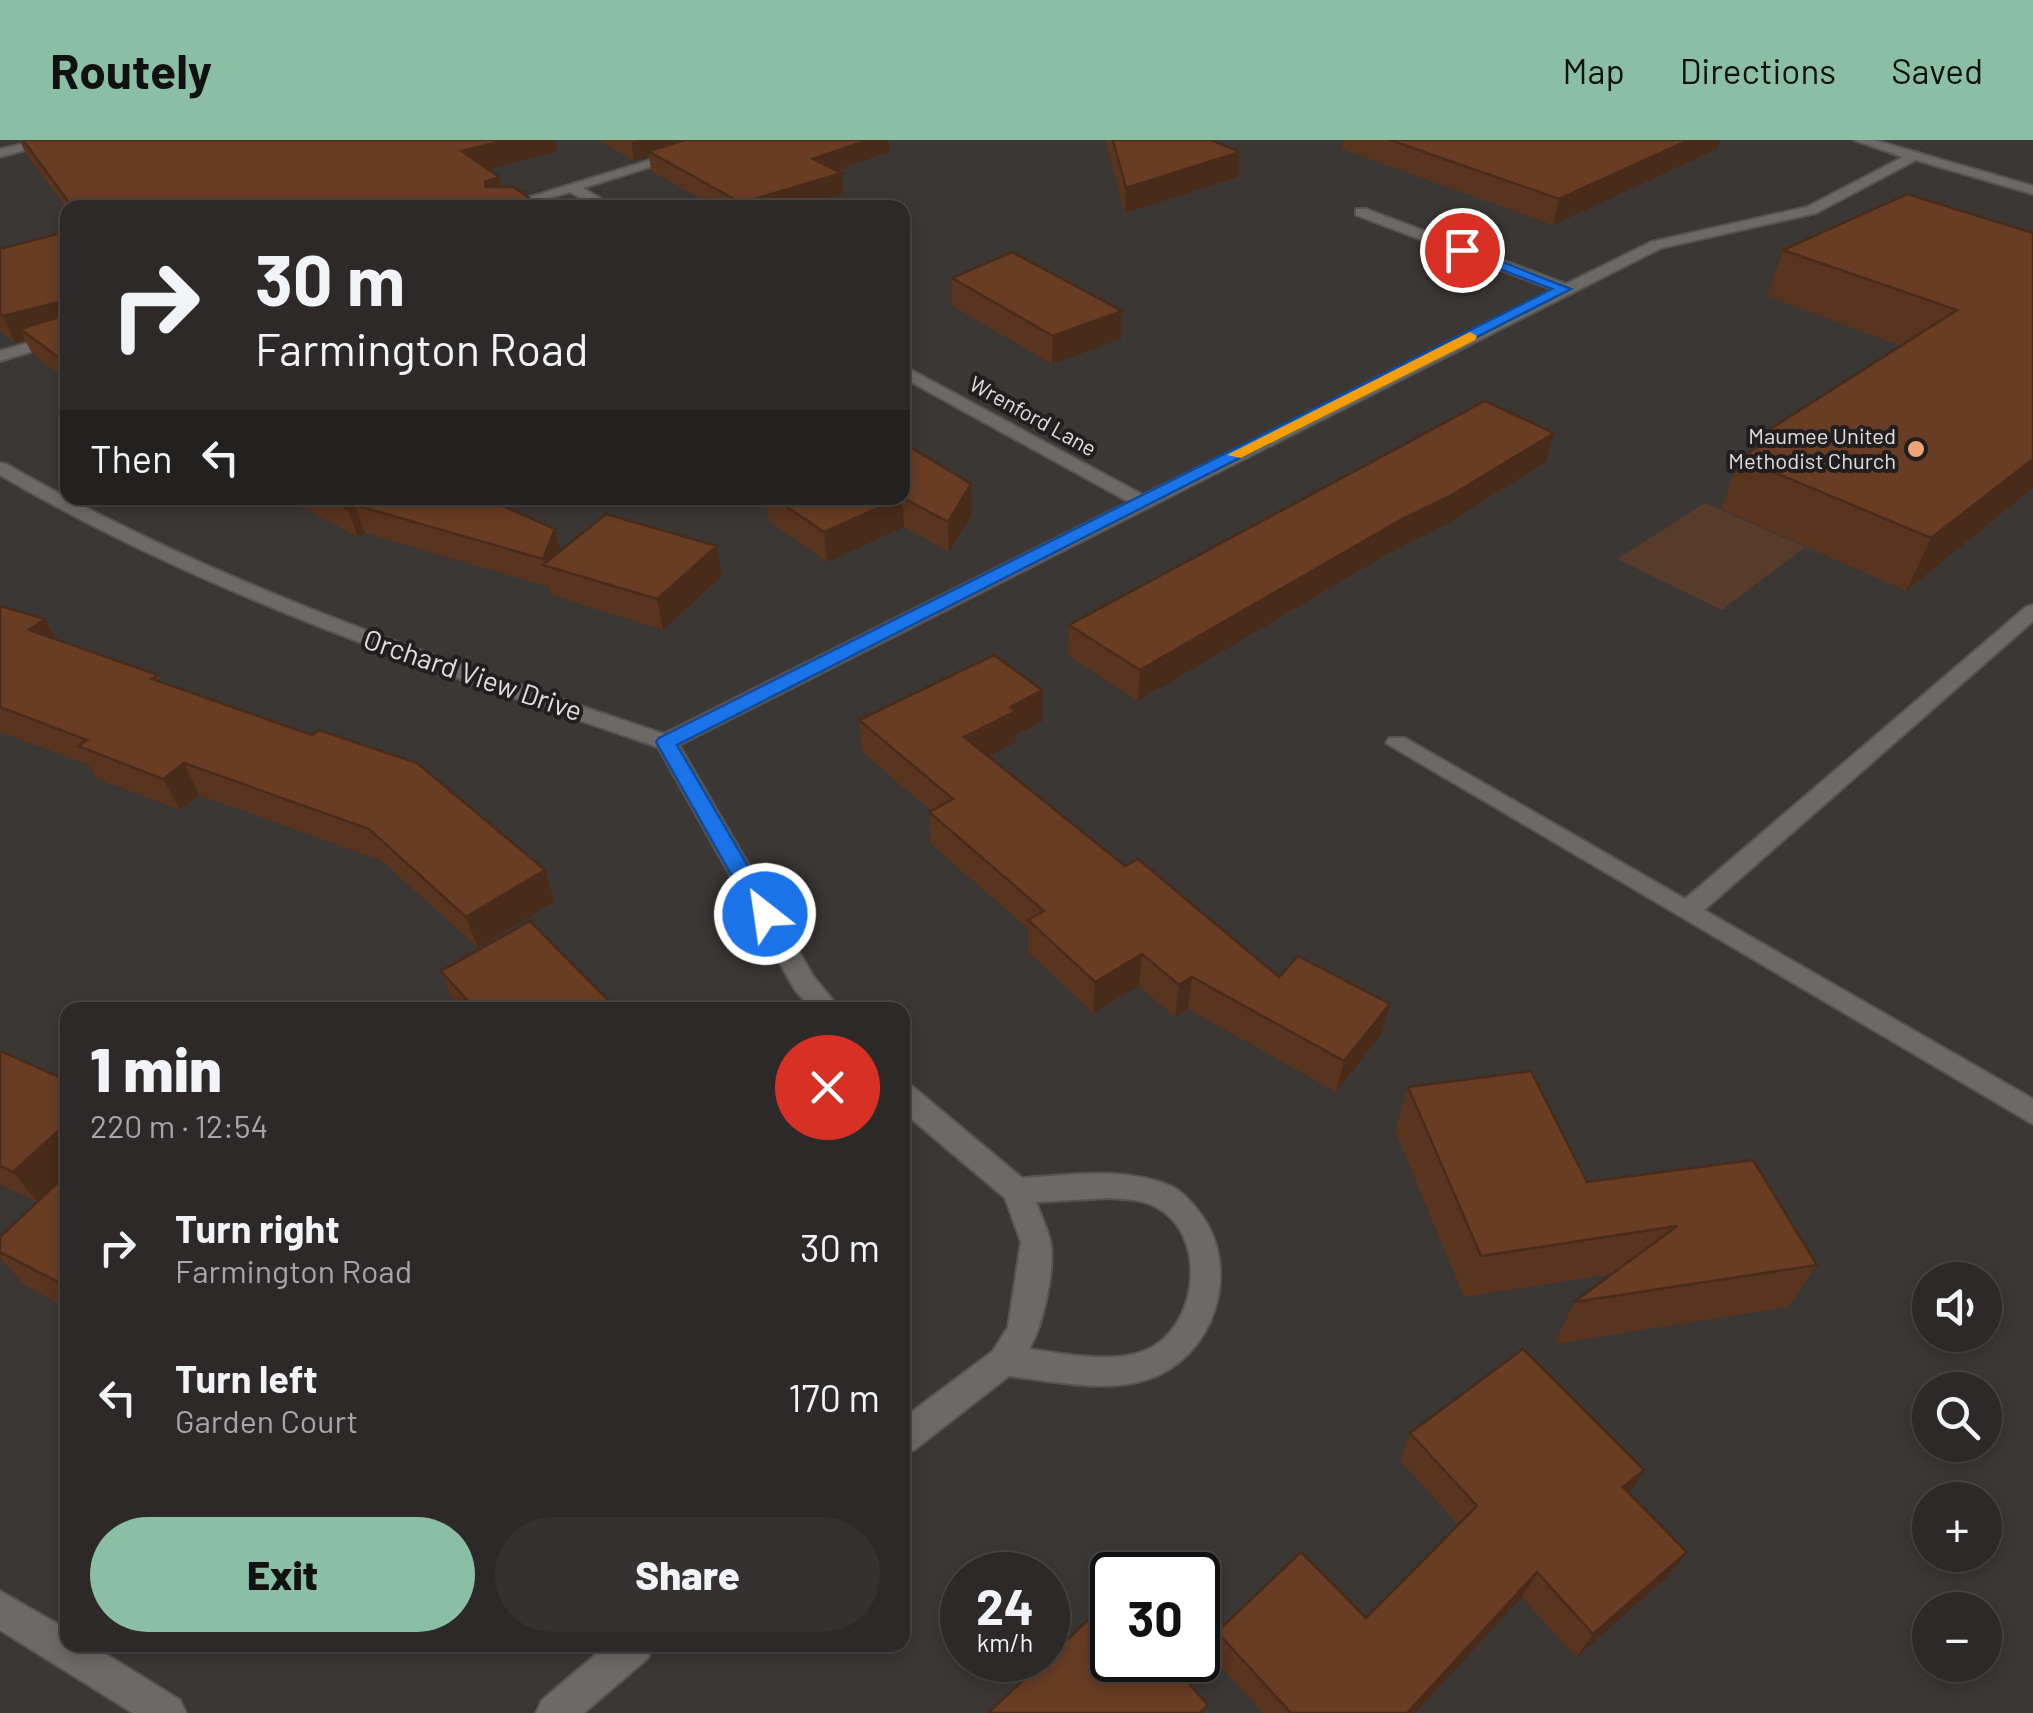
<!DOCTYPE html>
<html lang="en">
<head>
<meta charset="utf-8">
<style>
	:root { --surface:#2c2928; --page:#343130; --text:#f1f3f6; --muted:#a6a6a8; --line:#484545; --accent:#8abfa5 }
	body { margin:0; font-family:Barlow,sans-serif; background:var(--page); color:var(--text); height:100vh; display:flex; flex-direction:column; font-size:38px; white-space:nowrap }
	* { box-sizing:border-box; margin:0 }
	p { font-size:32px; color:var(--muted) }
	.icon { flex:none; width:55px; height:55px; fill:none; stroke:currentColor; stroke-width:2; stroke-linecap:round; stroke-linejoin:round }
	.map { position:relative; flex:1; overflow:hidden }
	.details { position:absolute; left:60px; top:862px; width:850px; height:650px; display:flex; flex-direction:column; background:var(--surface); border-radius:20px; box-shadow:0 5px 15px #0003,0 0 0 2px var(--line) }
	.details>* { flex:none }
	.guide { position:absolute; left:60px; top:60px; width:850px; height:305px; border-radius:20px; box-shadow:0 5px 15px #0003,0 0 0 2px var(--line); background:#2c2928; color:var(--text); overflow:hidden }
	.fabs { position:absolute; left:1912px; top:1122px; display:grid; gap:20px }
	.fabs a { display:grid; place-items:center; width:90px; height:90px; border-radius:50%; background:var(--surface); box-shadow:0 5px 15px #0003,0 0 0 2px var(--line); font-size:50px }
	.speed { position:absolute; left:940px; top:1412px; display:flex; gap:20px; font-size:50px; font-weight:700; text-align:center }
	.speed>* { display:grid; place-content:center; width:130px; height:130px; border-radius:50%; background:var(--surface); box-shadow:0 5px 15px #0003,0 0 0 2px var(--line); line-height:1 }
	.speed small { font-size:25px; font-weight:400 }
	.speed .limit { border:5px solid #111; border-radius:15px; background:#fff; color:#111 }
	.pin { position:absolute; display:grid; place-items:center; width:85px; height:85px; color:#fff; margin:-42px; border:5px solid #fff; border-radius:50%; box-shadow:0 2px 10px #0007 }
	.me { position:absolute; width:110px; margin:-55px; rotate:330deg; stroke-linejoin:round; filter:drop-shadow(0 0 8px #0008) }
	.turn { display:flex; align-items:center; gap:35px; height:210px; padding:0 30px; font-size:45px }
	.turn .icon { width:130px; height:130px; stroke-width:2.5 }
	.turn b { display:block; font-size:70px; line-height:85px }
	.then { display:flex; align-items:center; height:95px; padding:0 30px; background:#0003; gap:20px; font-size:38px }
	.round { display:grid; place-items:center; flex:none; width:105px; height:105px; border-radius:52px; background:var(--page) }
	.head { display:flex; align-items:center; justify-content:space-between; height:170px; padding:0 30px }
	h1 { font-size:60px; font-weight:800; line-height:75px }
	.button { display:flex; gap:20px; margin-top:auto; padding:20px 30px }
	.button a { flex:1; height:115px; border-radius:60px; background:var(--accent); color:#111; font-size:40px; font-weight:800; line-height:115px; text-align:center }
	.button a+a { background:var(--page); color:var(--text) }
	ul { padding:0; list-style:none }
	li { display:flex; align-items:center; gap:30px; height:150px; padding:0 30px }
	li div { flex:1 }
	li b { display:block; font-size:38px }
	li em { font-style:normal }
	header { display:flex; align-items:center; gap:60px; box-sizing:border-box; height:140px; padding:0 50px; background:var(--accent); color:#111 }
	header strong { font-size:48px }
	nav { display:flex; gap:55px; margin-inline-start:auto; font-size:35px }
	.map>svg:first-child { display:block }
	.green { fill:#583b2b }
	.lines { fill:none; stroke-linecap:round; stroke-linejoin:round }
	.minor-casing { stroke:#565452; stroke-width:4 }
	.minor { fill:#6d6967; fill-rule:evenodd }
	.wall { fill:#59341f }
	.shaded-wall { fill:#492b19 }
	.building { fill:#683d24; stroke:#492b19; stroke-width:2.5 }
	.route { fill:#1a73e8; stroke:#114b97; stroke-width:2.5 }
	.slow { fill:#f59e0b }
	.poi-dot { fill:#efa377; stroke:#201e1e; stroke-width:4 }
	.labels { text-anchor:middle; stroke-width:8; stroke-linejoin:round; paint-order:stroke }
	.far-street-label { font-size:22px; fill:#e0dedd; stroke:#201e1e }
	.far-poi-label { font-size:22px; fill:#e0dedd; stroke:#201e1e; text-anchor:end }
	.street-label { font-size:28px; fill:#e0dedd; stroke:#201e1e }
</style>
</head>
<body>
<header>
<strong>Routely</strong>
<nav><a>Map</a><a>Directions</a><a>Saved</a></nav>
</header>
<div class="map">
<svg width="2033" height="1573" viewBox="0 0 2033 1573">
	<rect width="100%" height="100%" fill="#3a3735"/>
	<polygon class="green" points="1705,363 1805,407 1722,470 1617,419"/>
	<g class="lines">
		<g class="minor-casing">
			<g id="minor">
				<polygon points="40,0 62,0 0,17 0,9"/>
				<polygon points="716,0 736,0 583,48 616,68 598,68 570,52 517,68 494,68"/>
				<path d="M 1854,0 L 1874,0 L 2033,46 L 2033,54 L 1916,20 L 1816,73 L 1661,108 L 679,605 L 813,836 L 841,870 L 813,870 L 795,850 L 658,607 C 432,530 207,456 0,335 L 0,323 L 6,324 C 218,446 435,517 664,594 L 1129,362 L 902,237 L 902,225 L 1143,355 L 1554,150 L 1356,75 L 1356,69 L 1366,69 L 1566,144 L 1651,102 L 1807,67 L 1903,17 Z"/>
				<polygon points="68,191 68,201 0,221 0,211"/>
				<polygon points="2033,465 2033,481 1704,770 2033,959 2033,984 1386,603 1389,598 1405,598 1685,759 2026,467"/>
				<path d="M 902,943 L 912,946 L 1022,1038 C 1072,1035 1125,1026 1173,1047 C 1184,1053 1193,1064 1200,1073 C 1243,1130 1214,1220 1145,1240 C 1103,1253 1052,1241 1009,1236 L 914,1310 L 902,1315 L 902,1279 L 993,1211 L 1008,1187 L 1021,1102 L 1005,1058 L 902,971 ZM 1109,1058 C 1123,1059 1141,1059 1154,1066 C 1210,1093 1199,1190 1144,1211 C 1111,1224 1062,1213 1029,1209 C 1043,1186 1056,1127 1050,1100 C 1047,1087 1040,1074 1036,1062 Z"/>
				<polygon points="0,1451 68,1490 68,1505 91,1505 180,1560 186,1573 133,1573 0,1490"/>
				<polygon points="607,1505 653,1505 648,1518 584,1573 536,1573 542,1560"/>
			</g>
		</g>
		<use href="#minor" class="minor"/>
	</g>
	<g class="wall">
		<polygon points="16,0 555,0 558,11 488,29 501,47 543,68 68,68 68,70 26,14 20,1"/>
		<polygon points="597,0 889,0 889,12 837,31 842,33 843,53 795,68 717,68 651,31 649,17 634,21"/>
		<polygon points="1105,0 1211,0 1240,12 1238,37 1125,73"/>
		<polygon points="1343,0 1720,0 1717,9 1553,85 1342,9"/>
		<polygon points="1907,54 2033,348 1906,451 1721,369 1740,318 1763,304 1767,291 1901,206 1767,156 1783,110"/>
		<polygon points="68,91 68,241 33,215 25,200 15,203 0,191 0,109"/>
		<polygon points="952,138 1122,171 1121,199 1052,224 952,166"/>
		<polygon points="1554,293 1546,322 1443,386 1396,409 1138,561 1068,516 1069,485"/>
		<polygon points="971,344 972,374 949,412 904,387 827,422 769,381 765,358 902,358"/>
		<polygon points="285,358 485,358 555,389 560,411 717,406 722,436 663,490 551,455 549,447 365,393 358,397"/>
		<polygon points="0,466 45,479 57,500 158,535 162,543 545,730 555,761 478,808 382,721 199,655 180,670 96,638 89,625 0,592"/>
		<polygon points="1042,550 1042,582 1016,595 1016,602 988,617 1125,726 1279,837 1390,864 1381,895 1336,952 1188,869 1175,877 1139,846 1093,873 1028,812 1028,789 931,704 929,672 931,671 862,612 859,580"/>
		<polygon points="441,831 618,870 460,870 453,862"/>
		<polygon points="0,911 68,941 68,1168 23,1144 0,1118 0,1097 37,1062 0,1044"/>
		<polygon points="1408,947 1587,1042 1817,1125 1788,1167 1554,1204 1574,1162 1612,1134 1464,1157 1395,991"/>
		<polygon points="1410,1293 1629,1353 1687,1412 1667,1437 1576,1518 1522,1457 1415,1573 1263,1573 1211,1516 1217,1492 1366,1478 1458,1385 1400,1320"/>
	</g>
	<g class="shaded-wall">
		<polygon points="506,0 555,0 558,11 468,35 462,11"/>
		<polygon points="638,0 703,0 648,11 649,17 634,21 631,2"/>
		<polygon points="868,0 889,0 889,12 815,38 813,19"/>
		<polygon points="1689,0 1720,0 1717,9 1553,85 1559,59"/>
		<polygon points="1240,12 1238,37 1125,73 1126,48"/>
		<polygon points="842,33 843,53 795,68 742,68 741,63"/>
		<polygon points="499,37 505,61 491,66 485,42"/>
		<polygon points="58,162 68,182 20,189 25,200 15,203 3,176"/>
		<polygon points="1122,171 1121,199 1052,224 1053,196"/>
		<polygon points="1554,293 1546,322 1443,386 1396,409 1138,561 1140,530"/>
		<polygon points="2033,319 2033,348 1906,451 1931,398"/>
		<polygon points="971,344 972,374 949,412 948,382"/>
		<polygon points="902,358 904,387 827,422 824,392"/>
		<polygon points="355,365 365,393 358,397 348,369"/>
		<polygon points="555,389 562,418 545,425 543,419"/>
		<polygon points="717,406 722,436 663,490 657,459"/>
		<polygon points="45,479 62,510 29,490"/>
		<polygon points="1042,550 1042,582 1016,595 1016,602 965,629 964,597 1011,567"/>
		<polygon points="184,623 199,655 180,670 163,639"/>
		<polygon points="545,730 555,761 478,808 466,777"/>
		<polygon points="1142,814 1139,846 1093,873 1095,842"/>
		<polygon points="1192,837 1188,869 1175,877 1179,845"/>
		<polygon points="1390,864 1381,895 1336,952 1344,921"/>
		<polygon points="68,982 68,1034 38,1062 13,1032"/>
		<polygon points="1644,1330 1627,1357 1623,1347"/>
		<polygon points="1687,1412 1667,1437 1576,1518 1593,1494"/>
		<polygon points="1537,1432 1522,1457 1415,1573 1407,1573"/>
	</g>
	<g class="building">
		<polygon points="23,0 506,0 462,11 499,37 485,42 486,47 514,47 543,68 73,68"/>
		<polygon points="685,0 868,0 813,19 842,33 741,63 648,11"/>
		<polygon points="1113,0 1211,0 1240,12 1126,48"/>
		<polygon points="1390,0 1689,0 1559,59"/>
		<polygon points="1907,54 2033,93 2033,319 1931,398 1740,318 1777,295 1767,291 1957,170 1783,110"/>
		<polygon points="68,91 68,224 20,189 59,177 58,162 3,176 0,174 0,109"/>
		<polygon points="1012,112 1122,171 1053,196 952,138"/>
		<polygon points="1485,261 1554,293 1450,356 1402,379 1140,530 1069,485"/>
		<polygon points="902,302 971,344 948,382 902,357"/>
		<polygon points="327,358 485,358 555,389 543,419 355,365 348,369"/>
		<polygon points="774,358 901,358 824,392"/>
		<polygon points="606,374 717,406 657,459 543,425"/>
		<polygon points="0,466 45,479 29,490 158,535 152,539 312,595 319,590 417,623 545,730 466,777 369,689 184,623 163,639 78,606 87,600 0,567"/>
		<polygon points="994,515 1042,550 1011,567 1016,571 964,597 1125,726 1138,719 1279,837 1298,816 1390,864 1344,921 1192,837 1179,845 1142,814 1095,842 1028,780 1044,771 929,672 953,659 859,580"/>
		<polygon points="530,781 618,870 476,870 441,831"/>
		<polygon points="0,911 68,941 68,982 13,1032 0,1026"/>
		<polygon points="1531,931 1587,1042 1753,1020 1817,1125 1574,1162 1677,1086 1481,1116 1408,947"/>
		<polygon points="68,1033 68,1147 0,1112 0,1097"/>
		<polygon points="1523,1209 1644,1330 1623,1347 1687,1412 1593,1494 1537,1432 1407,1573 1291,1573 1217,1492 1301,1412 1366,1478 1477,1366 1410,1293"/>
		<polygon points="1112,1457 1112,1520 1168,1520 1208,1565 1200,1573 988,1573 1045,1520 1048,1520 1048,1518"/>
	</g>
	<polygon class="route" points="1458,108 1467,108 1571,149 677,605 776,774 765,783 757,780 656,602 659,598 1552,149 1458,113"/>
	<polygon class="slow" points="1470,192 1477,196 1475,200 1241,318 1227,315"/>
	<circle class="poi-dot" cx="1916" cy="309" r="10"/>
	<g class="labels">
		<g class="far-street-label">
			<text transform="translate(1033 276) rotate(29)" y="8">Wrenford Lane</text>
		</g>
		<g class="far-poi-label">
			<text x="1896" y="304">Maumee United<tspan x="1896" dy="25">Methodist Church</tspan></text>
		</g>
		<g class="street-label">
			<text transform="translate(473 535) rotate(19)" y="10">Orchard View Drive</text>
		</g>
	</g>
</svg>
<div class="fabs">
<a><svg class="icon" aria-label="sound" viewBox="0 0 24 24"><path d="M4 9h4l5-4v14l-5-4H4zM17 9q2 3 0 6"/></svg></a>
<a><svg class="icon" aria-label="search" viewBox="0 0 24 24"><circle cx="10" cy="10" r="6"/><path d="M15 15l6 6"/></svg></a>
<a>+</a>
<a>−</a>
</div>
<div class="speed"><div>24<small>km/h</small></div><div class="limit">30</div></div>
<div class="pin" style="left:1462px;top:110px;background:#d93025"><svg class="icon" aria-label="arrive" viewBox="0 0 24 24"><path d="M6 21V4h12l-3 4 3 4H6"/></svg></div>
<svg class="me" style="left:765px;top:774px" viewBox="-20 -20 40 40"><circle r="17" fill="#1a73e8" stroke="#fff" stroke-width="3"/><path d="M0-11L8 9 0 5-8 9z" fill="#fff"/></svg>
<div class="guide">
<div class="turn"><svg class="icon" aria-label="right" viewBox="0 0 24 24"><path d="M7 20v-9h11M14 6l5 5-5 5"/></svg><div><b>30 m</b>Farmington Road</div></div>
<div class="then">Then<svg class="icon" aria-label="left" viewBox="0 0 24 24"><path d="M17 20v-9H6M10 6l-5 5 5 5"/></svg></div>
</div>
<section class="details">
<div class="head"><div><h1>1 min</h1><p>220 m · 12:54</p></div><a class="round" style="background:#d93025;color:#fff"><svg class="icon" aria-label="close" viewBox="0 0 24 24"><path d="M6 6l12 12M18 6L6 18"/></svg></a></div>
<ul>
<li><svg class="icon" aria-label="right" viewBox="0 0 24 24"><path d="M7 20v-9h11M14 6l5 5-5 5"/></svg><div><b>Turn right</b><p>Farmington Road</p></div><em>30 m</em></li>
<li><svg class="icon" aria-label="left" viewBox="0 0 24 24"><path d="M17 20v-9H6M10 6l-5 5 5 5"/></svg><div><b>Turn left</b><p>Garden Court</p></div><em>170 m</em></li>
</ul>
<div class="button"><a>Exit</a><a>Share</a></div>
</section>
</div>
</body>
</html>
